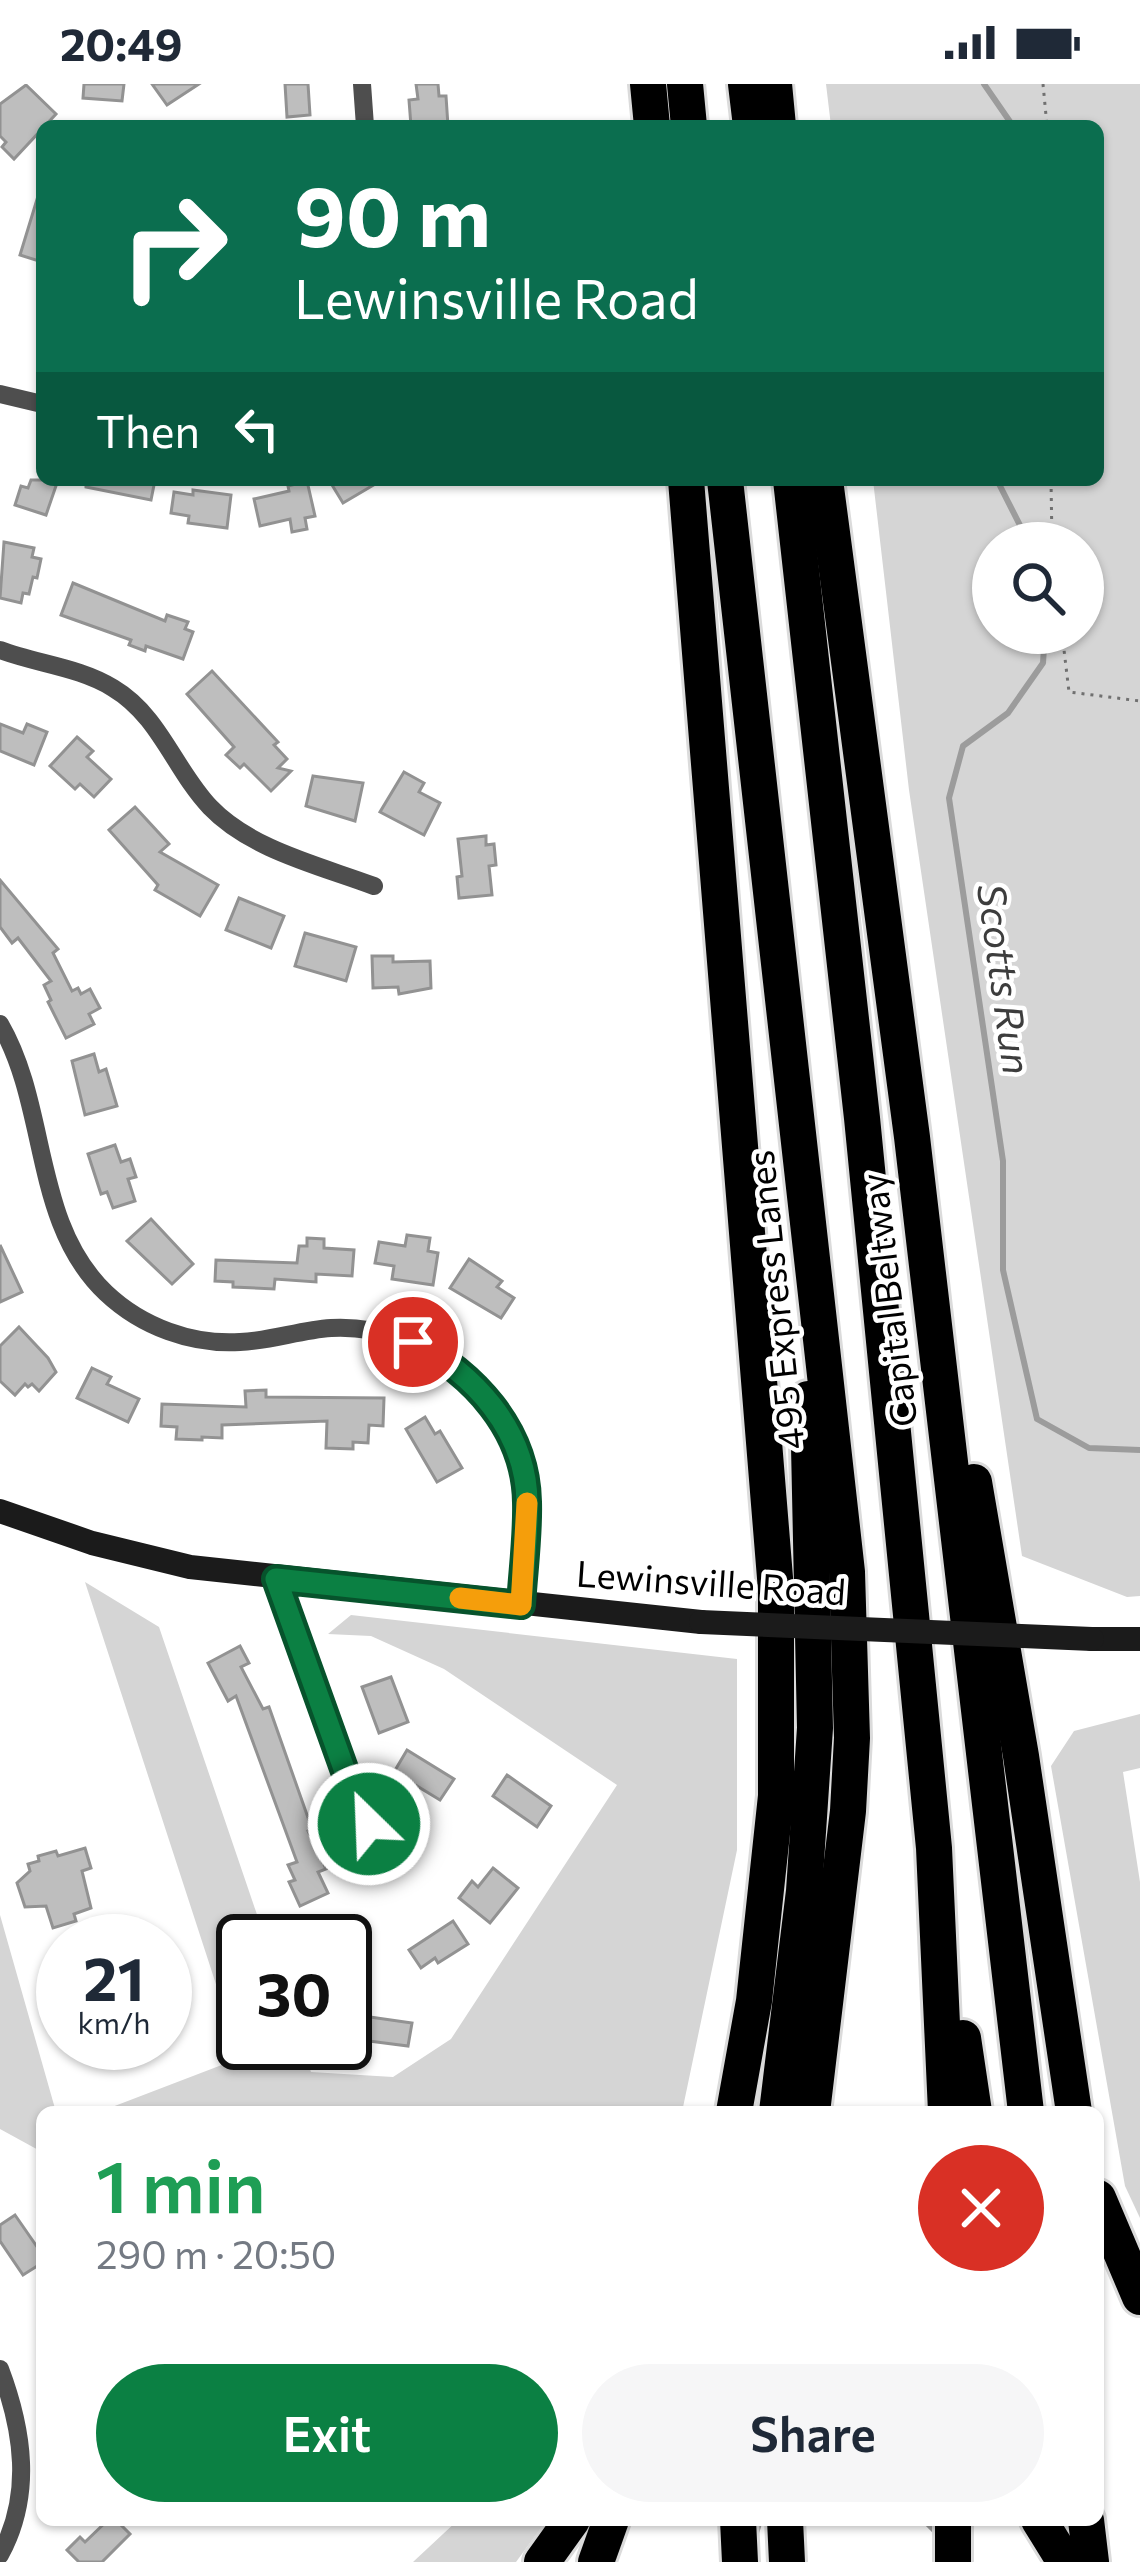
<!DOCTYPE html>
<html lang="en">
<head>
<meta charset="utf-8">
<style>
	:root { --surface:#fff; --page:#f6f6f7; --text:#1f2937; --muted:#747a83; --accent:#0b8043 }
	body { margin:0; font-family:Commissioner,sans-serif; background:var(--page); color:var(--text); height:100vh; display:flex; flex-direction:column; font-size:45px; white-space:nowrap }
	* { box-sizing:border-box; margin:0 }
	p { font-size:39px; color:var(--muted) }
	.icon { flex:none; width:66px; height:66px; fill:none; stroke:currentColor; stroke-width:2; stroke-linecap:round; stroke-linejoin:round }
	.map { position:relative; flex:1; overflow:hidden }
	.panel { position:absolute; left:36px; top:2022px; width:1068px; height:420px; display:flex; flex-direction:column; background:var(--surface); border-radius:18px; box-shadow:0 3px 9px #0004 }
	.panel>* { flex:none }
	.top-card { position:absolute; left:36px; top:36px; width:1068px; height:366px; border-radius:18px; box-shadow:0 3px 9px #0004; background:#0b6e4f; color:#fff; overflow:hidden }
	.controls { position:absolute; left:972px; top:438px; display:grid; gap:24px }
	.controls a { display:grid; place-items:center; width:132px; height:132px; border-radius:50%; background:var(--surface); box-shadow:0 3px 9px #0004; font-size:60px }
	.speed { position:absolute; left:36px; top:1830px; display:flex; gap:24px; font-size:60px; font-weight:700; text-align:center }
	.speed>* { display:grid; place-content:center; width:156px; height:156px; border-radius:50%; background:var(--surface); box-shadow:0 3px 9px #0004; line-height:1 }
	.speed small { font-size:30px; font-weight:400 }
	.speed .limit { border:6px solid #111; border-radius:18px; background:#fff; color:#111 }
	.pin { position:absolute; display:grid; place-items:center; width:102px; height:102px; color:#fff; margin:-51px; border:6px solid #fff; border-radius:50%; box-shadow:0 3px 12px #0007 }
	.me { position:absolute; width:132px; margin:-66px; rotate:336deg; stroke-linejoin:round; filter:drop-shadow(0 0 9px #0008) }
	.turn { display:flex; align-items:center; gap:42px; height:252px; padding:0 60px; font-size:54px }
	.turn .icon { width:156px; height:156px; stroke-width:2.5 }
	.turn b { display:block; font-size:84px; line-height:102px }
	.then { display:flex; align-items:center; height:114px; padding:0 60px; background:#0003; gap:24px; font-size:45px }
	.round { display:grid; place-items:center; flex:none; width:126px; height:126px; border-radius:63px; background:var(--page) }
	.headline { display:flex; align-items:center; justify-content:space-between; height:204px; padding:0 60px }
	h1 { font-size:72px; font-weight:600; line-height:90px; color:#1e9e55 }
	.primary-button { display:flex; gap:24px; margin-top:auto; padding:24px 60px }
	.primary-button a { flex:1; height:138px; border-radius:72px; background:var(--accent); color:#fff; font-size:48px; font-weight:600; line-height:138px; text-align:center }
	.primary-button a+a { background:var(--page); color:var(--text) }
	.status { display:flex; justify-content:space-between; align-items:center; height:84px; padding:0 60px; background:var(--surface); direction:ltr }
	.status svg { height:33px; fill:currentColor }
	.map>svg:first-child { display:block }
	.green { fill:#d5d5d5; fill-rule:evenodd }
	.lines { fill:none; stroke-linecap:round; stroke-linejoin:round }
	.stream { stroke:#9c9c9c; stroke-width:6 }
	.building { fill:#bebebe; stroke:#929292; stroke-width:3 }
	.motorway-casing { stroke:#dbdbdb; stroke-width:42 }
	.path { stroke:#707070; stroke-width:3; stroke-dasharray:3 6; stroke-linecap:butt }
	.minor { stroke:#4e4e4e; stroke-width:18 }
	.secondary { stroke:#1b1b1b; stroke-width:24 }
	.motorway { stroke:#000; stroke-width:36 }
	.secondary-bridge { stroke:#1b1b1b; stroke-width:24 }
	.route-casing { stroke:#07532c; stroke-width:30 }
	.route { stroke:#0b8043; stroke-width:21 }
	.slow { stroke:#f59e0b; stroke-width:21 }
	.labels { text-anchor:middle; stroke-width:9; stroke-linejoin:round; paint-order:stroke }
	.street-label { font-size:36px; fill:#000; stroke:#fff }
	.water-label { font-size:39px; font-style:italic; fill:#3d3d3d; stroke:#fff }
</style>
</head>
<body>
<div class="status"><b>20:49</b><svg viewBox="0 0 49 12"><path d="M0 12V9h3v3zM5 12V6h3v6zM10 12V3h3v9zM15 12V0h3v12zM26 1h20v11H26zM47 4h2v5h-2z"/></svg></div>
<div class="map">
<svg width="1140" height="2478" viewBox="0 0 1140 2478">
	<rect width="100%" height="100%" fill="#fff"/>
	<g class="green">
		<path d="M 826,0 L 1140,0 L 1140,1512 L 1127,1513 L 1022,1472 L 909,706 L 873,396 L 1098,396 L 1098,42 L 831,42 ZM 993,459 L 1083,459 L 1083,549 L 993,549 Z"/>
		<polygon points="85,1498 159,1543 266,1857 243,1857 243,1959 301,1959 311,1988 393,1993 451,1955 617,1701 444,1585 371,1552 328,1550 351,1531 737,1575 737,1766 682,2028 99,2028 240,1974"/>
		<polygon points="1140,1630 1140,1684 1123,1688 1140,1798 1140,2134 1125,2102 1051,1682 1074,1647"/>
		<polygon points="0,1831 56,2028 42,2028 42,2068 0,2045"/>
		<polygon points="458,2436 547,2436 516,2478 413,2478"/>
	</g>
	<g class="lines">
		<g class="stream">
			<polyline points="984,0 1013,42"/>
			<polyline points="997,396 1029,459"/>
			<polyline points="1045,549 1043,579 1008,629 963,662 949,714 1003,1077 1003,1186 1037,1335 1089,1364 1140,1366"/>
			<polyline points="924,2436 941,2453"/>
			<polyline points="755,2452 760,2436"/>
		</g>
	</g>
	<g class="building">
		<polygon points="84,0 124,0 122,17 83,14"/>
		<polygon points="152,0 199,0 167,21"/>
		<polygon points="285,0 308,0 310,31 287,33"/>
		<polygon points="416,0 438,0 439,12 446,12 448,42 411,42 409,16 418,15"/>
		<polygon points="26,1 56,30 14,75 2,63 6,58 0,52 0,20"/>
		<polygon points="38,112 42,113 42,178 20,171"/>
		<polygon points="31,396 58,396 46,431 15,421 21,402 28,404"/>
		<polygon points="86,396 155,396 151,416 86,403"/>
		<polygon points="329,396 382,396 343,419"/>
		<polygon points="307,397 315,432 305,434 307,445 292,448 290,435 260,442 254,415 289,407 288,402"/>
		<polygon points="193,406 231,411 227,444 188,439 189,432 171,429 174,408 193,411"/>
		<polygon points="4,458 34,464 32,473 41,475 37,494 33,493 29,510 23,509 21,519 0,514"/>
		<polygon points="73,499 165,537 167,531 188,538 185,545 193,548 183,575 146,562 145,567 129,561 131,556 61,531"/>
		<polygon points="212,587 278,658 274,661 287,675 278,684 291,687 271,707 244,680 240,684 226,671 234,663 187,610"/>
		<polygon points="0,640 23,649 27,640 47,648 34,681 0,667"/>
		<polygon points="77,653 93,667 87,673 111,695 94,713 80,700 75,705 50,682"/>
		<polygon points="404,688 424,699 419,708 440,719 424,751 380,728"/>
		<polygon points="313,692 363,699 355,737 306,722"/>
		<polygon points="135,723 169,760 160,768 218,801 200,832 155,806 158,801 109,746"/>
		<polygon points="486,752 486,761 494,760 496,781 489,782 492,811 459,814 457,793 462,792 458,755"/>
		<polygon points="0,796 58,865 53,869 72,907 78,904 81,910 90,905 100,924 89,930 94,940 66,954 48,918 51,916 44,901 51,897 18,854 12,859 0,843"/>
		<polygon points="239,814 284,832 271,864 226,846"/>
		<polygon points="305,849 356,863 346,897 295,882"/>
		<polygon points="372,872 393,872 393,878 430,877 431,904 399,910 398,903 373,904"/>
		<polygon points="94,970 99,988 106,985 117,1022 85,1031 72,977"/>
		<polygon points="115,1061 121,1078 130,1075 136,1093 128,1095 135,1117 113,1124 107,1108 101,1110 88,1070"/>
		<polygon points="151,1135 193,1180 172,1200 127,1157"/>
		<polygon points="407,1151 430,1154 428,1167 438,1169 433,1201 392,1195 394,1182 375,1179 379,1158 405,1162"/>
		<polygon points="307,1154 324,1155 324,1164 354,1166 352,1192 316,1190 316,1198 275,1195 274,1205 233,1203 233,1198 215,1197 216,1176 297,1179 299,1162 307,1162"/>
		<polygon points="0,1161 22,1208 0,1218"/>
		<polygon points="469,1175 502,1197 497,1203 514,1214 501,1234 450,1204"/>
		<polygon points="19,1243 48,1274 56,1288 39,1307 32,1300 28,1303 25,1300 15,1311 0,1297 0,1262"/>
		<polygon points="92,1284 111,1293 107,1300 139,1315 128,1338 77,1314"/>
		<polygon points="266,1306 266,1313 384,1314 383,1342 369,1341 368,1359 353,1358 353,1365 326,1364 327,1337 222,1341 222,1354 202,1353 202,1356 176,1355 177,1343 161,1342 162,1320 246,1323 245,1307"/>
		<polygon points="425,1333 435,1350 440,1347 462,1384 437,1398 406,1345"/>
		<polygon points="240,1562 249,1579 241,1583 263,1625 269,1623 312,1745 308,1747 326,1785 318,1788 328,1809 300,1822 289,1798 295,1796 288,1781 297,1778 236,1612 228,1617 208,1579"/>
		<polygon points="391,1593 408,1638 379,1649 362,1603"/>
		<polygon points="407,1666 454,1695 440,1716 394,1688"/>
		<polygon points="507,1691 551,1722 537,1743 493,1712"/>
		<polygon points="85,1764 91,1784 82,1787 91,1824 74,1830 76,1837 53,1844 46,1822 25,1823 17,1799 30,1787 28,1780 39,1777 38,1772 56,1767 58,1772"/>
		<polygon points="493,1784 518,1804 490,1839 459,1814 472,1797 478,1803"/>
		<polygon points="453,1837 468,1860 438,1879 435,1874 421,1884 409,1866"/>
		<polygon points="356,1931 412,1939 408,1962 353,1955"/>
		<polygon points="15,2131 42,2170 42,2179 23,2191 0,2157 0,2141"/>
		<polygon points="108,2436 116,2436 130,2450 102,2478 79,2478 67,2466 80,2453 85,2458"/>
	</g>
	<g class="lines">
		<g class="motorway-casing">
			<g id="motorway">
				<polyline points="648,0 652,42"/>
				<polyline points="685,0 689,42"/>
				<polyline points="746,0 751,42"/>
				<polyline points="774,0 778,42"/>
				<polyline points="686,396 776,1506 776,1712 754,1917 734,2028"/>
				<polyline points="725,396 847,1488 852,1654 848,1727 812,2028"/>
				<polyline points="791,396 862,1034 934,1764 946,2028"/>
				<polyline points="825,396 912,1053 1026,2028"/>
				<polyline points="974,1398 1021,1672 1074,2028"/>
				<polyline points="963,1954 974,2028"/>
				<polyline points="777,2028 804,1807 815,1644 808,1315"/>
				<polyline points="1098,2114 1140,2213"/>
				<polyline points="738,2436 740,2478"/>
				<polyline points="785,2436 787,2478"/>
				<polyline points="953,2436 953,2478"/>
				<polyline points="1039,2436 1065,2478"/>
				<polyline points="1086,2436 1091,2478"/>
				<polyline points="542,2478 572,2436"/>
				<polyline points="596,2478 611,2436"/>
			</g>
		</g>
		<g class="path">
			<polyline points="1043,0 1047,42"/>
			<polyline points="1051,396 1052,459"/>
			<polyline points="1062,549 1069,608 1140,617"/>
		</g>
		<g class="minor">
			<polyline points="362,0 365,42"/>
			<polyline points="0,310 42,320"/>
			<path d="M 0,566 C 37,580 79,583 113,604 C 160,632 174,685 210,723 C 251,766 321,782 374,802"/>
			<path d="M 0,940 C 49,1024 32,1139 106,1209 C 142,1243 192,1261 240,1258 C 271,1257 300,1246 331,1244 C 428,1239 517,1314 527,1411 C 530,1446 523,1485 521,1521"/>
			<polyline points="276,1495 356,1718 369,1740 395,1767"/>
			<path d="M 0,2285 C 23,2346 33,2411 0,2471"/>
		</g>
		<g class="secondary">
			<polyline points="0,1427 92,1459 190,1483 701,1538"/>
			<polyline points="1092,1555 1140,1555"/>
		</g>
		<use href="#motorway" class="motorway"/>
		<polyline class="secondary-bridge" points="701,1538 1092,1555"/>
	</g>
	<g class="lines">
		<g class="route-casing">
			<path id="route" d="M 369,1740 L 356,1718 L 276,1495 L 521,1521 C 523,1487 528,1452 527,1418 C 526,1345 473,1289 413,1258"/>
		</g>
		<use href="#route" class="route"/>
		<polyline class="slow" points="460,1514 521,1521 527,1419"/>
	</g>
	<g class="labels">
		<g class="street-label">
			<text transform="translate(776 1216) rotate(-96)" y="13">495 Express Lanes</text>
			<text transform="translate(889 1216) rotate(-97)" y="13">Capital Beltway</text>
			<text transform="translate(711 1499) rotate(4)" y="13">Lewinsville Road</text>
		</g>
		<g class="water-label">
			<text transform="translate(1004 895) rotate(82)" y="14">Scotts Run</text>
		</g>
	</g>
</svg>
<div class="controls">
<a><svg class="icon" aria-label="search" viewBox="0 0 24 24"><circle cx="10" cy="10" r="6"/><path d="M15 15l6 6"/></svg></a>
</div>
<div class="speed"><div>21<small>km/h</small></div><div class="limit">30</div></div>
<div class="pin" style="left:413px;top:1258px;background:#d93025"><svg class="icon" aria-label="arrive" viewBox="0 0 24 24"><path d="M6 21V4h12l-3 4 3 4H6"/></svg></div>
<svg class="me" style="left:369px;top:1740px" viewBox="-20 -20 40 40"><circle r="17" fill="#0b8043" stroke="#fff" stroke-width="3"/><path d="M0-11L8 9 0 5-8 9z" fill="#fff"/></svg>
<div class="top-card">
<div class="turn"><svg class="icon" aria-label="right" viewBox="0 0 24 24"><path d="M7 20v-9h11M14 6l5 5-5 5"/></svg><div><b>90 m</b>Lewinsville Road</div></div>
<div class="then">Then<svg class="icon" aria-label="left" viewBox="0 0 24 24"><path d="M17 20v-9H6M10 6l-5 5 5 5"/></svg></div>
</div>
<section class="panel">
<div class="headline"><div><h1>1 min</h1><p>290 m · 20:50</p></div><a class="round" style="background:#d93025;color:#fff"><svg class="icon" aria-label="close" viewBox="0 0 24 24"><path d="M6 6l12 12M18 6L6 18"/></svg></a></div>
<div class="primary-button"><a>Exit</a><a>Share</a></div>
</section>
</div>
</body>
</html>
